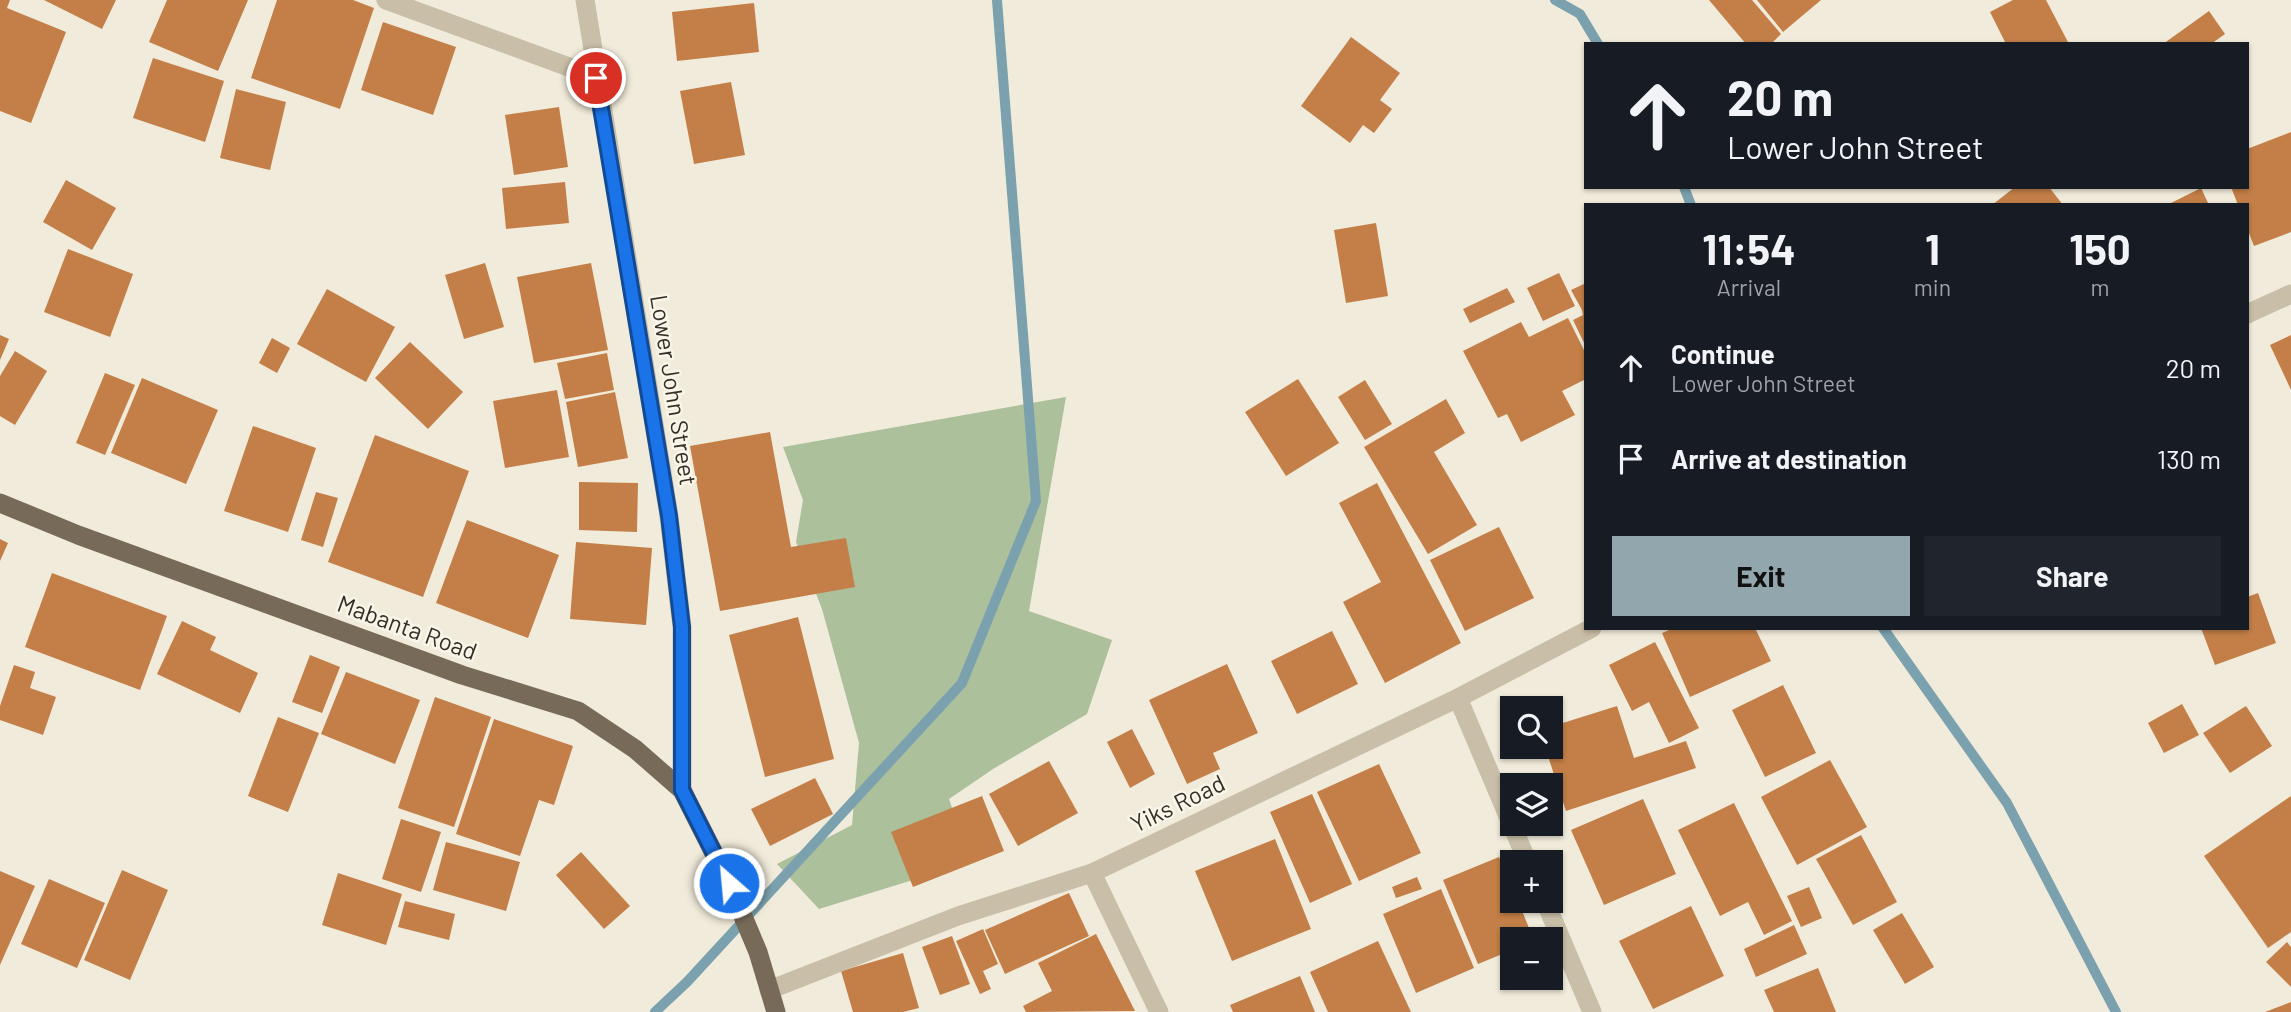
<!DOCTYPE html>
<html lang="en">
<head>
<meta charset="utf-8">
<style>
	:root { --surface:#171b24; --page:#20242c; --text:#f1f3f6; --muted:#9ea1a6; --accent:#92a6ae }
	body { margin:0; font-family:Barlow,sans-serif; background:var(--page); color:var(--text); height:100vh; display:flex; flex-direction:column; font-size:26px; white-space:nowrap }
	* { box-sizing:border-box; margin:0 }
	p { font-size:23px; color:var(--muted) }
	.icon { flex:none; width:38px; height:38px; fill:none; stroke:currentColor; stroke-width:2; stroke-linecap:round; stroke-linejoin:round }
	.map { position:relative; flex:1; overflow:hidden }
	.side { position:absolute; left:1584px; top:203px; width:665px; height:427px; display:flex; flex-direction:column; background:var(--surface); border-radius:0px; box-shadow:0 2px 5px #0004 }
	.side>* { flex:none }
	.top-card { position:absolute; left:1584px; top:42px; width:665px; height:147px; border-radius:0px; box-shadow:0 2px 5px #0004; background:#171b24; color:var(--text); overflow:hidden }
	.controls { position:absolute; left:1500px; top:696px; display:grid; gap:14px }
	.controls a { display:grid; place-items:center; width:63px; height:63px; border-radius:0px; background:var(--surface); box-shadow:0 2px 5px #0004; font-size:35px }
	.pin { position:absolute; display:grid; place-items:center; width:60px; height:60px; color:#fff; margin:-30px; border:4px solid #fff; border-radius:50%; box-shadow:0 2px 7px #0007 }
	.me { position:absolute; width:77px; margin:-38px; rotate:333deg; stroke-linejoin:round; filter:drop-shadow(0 0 5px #0008) }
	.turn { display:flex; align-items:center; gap:24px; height:147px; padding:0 28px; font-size:32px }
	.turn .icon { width:91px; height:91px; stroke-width:2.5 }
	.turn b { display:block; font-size:49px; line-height:60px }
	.eta { display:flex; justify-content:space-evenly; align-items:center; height:119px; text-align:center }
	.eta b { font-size:42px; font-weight:700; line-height:49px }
	.primary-button { display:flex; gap:14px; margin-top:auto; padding:14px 28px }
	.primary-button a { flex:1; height:80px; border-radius:0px; background:var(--accent); color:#111; font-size:28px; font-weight:700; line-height:80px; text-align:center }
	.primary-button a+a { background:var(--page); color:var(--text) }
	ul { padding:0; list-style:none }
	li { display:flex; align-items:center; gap:21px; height:91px; padding:0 28px }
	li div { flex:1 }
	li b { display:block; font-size:26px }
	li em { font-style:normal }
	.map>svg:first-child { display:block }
	.green { fill:#acc09c }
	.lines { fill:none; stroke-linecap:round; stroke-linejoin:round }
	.stream { stroke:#7ba1ae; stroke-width:10 }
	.building { fill:#c37f47 }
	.minor { stroke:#c9bea7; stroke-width:19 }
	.primary { stroke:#786a59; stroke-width:19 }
	.route-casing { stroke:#114b97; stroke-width:18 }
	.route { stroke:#1a73e8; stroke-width:12 }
	.labels { text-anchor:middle; stroke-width:5; stroke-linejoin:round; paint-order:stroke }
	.street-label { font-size:24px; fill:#362f28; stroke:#f9f5e8 }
</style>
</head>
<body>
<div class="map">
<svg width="2291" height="1012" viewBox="0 0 2291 1012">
	<rect width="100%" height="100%" fill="#f1ebdb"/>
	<polygon class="green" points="1066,397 1029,611 1112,640 1087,714 993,769 949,799 971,862 819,909 777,864 852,825 859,743 822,609 796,542 803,500 783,447"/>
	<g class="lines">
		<g class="stream">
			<polyline points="1555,0 1580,14 1598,44"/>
			<polyline points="1684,187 1691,205"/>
			<polyline points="1883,628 2007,803 2116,1012"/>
			<polyline points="655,1012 687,982 962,683 1036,501 997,0"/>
		</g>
	</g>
	<g class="building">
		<polygon points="0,0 10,0 7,8 66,32 31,123 0,111"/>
		<polygon points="44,0 116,0 102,29"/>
		<polygon points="167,0 248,0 218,71 149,42"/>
		<polygon points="277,0 353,0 374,8 340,109 251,78"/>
		<polygon points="1709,0 1752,0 1781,34 1771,44 1746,44"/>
		<polygon points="1757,0 1821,0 1783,32"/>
		<polygon points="2013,0 2046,0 2069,44 2006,44 1990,12"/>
		<polygon points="754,3 759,52 677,61 672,12"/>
		<polygon points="2209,11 2225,34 2211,44 2163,44"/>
		<polygon points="383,22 456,47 433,115 361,90"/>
		<polygon points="1351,37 1400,73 1380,100 1392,109 1374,133 1363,125 1350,143 1301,106"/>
		<polygon points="153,58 224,81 205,142 133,118"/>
		<polygon points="731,82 745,155 694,164 680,91"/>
		<polygon points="236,89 286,102 270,170 220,158"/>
		<polygon points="559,107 568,167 514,175 505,115"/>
		<polygon points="2291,132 2291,232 2254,246 2247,228 2247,205 2238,205 2231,187 2247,187 2247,149"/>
		<polygon points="66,180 116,208 92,250 43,222"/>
		<polygon points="565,182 569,223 506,229 502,188"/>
		<polygon points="2015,187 2049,187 2063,205 1992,205"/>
		<polygon points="2201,188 2209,205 2167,205"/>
		<polygon points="1376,223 1388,296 1346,303 1334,230"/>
		<polygon points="68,249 133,274 110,337 44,312"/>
		<polygon points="485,263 504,327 464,339 445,275"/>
		<polygon points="591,263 608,350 534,363 517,277"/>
		<polygon points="1559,273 1575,306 1543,321 1527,288"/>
		<polygon points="1586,283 1586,347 1573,320 1583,315 1582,310 1571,290"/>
		<polygon points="1507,288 1515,302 1470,323 1463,309"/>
		<polygon points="327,289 395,327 366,382 297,344"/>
		<polygon points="1568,318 1586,354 1586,379 1562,391 1575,415 1521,442 1507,414 1498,418 1463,351 1521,322 1529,337"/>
		<polygon points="0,335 9,339 0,360"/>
		<polygon points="2291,335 2291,390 2270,345"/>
		<polygon points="272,338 290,348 277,373 259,363"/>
		<polygon points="410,342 463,392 428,429 375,378"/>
		<polygon points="15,351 47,371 15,425 0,416 0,376"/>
		<polygon points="607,353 614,390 565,399 557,363"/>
		<polygon points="105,373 135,385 105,455 76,443"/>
		<polygon points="142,378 218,410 186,484 111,453"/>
		<polygon points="1298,379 1339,443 1286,476 1245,412"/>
		<polygon points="1365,380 1392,424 1365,440 1338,397"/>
		<polygon points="557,390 569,457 505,468 493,401"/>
		<polygon points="615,392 628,458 578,467 566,402"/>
		<polygon points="1446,399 1465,433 1434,452 1477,525 1428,554 1364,447"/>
		<polygon points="253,426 316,448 288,532 224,511"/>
		<polygon points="770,432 791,547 846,538 855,587 720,611 690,446"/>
		<polygon points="375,435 469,471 423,597 328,562"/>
		<polygon points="579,482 638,483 637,532 579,530"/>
		<polygon points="1377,483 1461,643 1385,683 1343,602 1381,582 1339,503"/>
		<polygon points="316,492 338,498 323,547 301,540"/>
		<polygon points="467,520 559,555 528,638 436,603"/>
		<polygon points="1499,527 1534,598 1465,631 1430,560"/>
		<polygon points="0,539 8,543 0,561"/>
		<polygon points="576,542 652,548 646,625 570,619"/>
		<polygon points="52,573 167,616 140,690 25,647"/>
		<polygon points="2258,593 2276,643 2215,665 2201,628 2247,628 2247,597"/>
		<polygon points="798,617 834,759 765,777 729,635"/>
		<polygon points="182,621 216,637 210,650 258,673 240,713 157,674"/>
		<polygon points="1674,628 1755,628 1771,661 1690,697 1662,633"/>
		<polygon points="1332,631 1358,684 1297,714 1271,661"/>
		<polygon points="1655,642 1699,728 1669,743 1649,702 1632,711 1609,665"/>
		<polygon points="310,655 340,667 322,713 292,702"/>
		<polygon points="1227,664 1258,733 1213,753 1220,769 1187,784 1149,700"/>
		<polygon points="14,665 35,672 30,688 56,697 43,735 0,720 0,706"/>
		<polygon points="346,672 420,700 395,764 321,734"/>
		<polygon points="1783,685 1816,753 1765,777 1732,710"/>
		<polygon points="435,697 491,717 454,827 398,808"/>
		<polygon points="2182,704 2199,735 2164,753 2148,723"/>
		<polygon points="1617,706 1634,758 1686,741 1696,768 1566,811 1545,747 1550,747 1550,727"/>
		<polygon points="2246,706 2272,746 2230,773 2203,733"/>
		<polygon points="278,717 319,733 288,812 248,796"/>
		<polygon points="494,719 573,746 554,805 539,800 520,856 456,834"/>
		<polygon points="1132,729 1155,774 1130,788 1107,742"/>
		<polygon points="1830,760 1867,827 1797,865 1761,797"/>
		<polygon points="1049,761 1078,813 1018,846 989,794"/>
		<polygon points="1379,764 1421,853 1359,881 1317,792"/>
		<polygon points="815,778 833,814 770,846 751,809"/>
		<polygon points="1312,794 1352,884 1310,903 1270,812"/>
		<polygon points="982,796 1004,851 913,887 891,832"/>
		<polygon points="2291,796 2291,932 2268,948 2204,856"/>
		<polygon points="1643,799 1676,874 1604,905 1571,830"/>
		<polygon points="1734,803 1792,921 1764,935 1748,902 1720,916 1678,830"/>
		<polygon points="401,819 441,832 421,892 382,879"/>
		<polygon points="1861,835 1897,902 1853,925 1816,859"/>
		<polygon points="1275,839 1311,929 1232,961 1195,871"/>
		<polygon points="446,842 520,862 506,911 433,890"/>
		<polygon points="581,852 630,906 604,929 556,875"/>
		<polygon points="1499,857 1512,887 1512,901 1518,901 1534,940 1512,940 1512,950 1478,964 1443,880"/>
		<polygon points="122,870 168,890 130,980 84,960"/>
		<polygon points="0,871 35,886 0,965"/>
		<polygon points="338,873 402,894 386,945 322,925"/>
		<polygon points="1417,877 1422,889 1396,898 1392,887"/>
		<polygon points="49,879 105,903 77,968 21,944"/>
		<polygon points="1809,887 1822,918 1801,927 1787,896"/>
		<polygon points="1441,889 1474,968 1416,993 1383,914"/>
		<polygon points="1069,893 1089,936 1005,974 985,930"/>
		<polygon points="405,901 455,914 449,940 398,927"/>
		<polygon points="1691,906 1724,976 1653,1009 1619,941"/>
		<polygon points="1902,913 1934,967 1905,984 1873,930"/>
		<polygon points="1794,925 1807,954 1756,977 1744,949"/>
		<polygon points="983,929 998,964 983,971 991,989 980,994 956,941"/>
		<polygon points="1096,934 1135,1011 1026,1012 1023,1006 1052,991 1038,963"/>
		<polygon points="952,936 970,984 940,995 922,947"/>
		<polygon points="1378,941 1411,1012 1328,1012 1310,972"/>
		<polygon points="2287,942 2291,947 2291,987 2266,962"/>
		<polygon points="903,953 919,1008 903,1012 853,1012 841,971"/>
		<polygon points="1818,968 1836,1012 1774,1012 1764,990"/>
		<polygon points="1300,976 1315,1012 1233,1012 1230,1005"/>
		<polygon points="2291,1002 2291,1012 2265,1012"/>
	</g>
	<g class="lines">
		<g class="minor">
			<polyline points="386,0 596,77"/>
			<polyline points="585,0 669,516 682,627 682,790"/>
			<polyline points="2247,314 2291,294"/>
			<polyline points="1458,698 1528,863"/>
			<polyline points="1092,873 1159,1012"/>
			<polyline points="1545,901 1592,1012"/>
			<polyline points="769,990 958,916 1092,873 1458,698 1592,628"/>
		</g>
		<polyline class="primary" points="0,503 78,535 462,675 578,711 635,749 682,790 729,883 758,952 776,1012"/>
	</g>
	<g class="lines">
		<g class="route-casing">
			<polyline id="route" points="596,78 669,516 682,627 682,790 729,883"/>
		</g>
		<use href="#route" class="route"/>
	</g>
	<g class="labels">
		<g class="street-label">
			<text transform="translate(673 390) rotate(81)" y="8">Lower John Street</text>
			<text transform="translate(407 628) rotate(20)" y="8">Mabanta Road</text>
			<text transform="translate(1178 804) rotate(-26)" y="8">Yiks Road</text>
		</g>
	</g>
</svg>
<div class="controls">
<a><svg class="icon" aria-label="search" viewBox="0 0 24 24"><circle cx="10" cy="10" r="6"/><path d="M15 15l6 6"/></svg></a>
<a><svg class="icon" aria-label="layers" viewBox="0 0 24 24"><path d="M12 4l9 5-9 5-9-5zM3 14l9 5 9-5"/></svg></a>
<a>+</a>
<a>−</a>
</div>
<div class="pin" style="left:596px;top:78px;background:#d93025"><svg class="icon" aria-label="arrive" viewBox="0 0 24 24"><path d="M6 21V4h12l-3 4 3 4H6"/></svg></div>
<svg class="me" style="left:729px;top:883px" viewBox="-20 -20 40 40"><circle r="17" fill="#1a73e8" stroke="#fff" stroke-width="3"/><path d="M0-11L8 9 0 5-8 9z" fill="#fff"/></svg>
<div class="top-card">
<div class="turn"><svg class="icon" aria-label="ahead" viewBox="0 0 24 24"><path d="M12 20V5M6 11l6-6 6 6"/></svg><div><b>20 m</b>Lower John Street</div></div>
</div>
<section class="side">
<div class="eta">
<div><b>11:54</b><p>Arrival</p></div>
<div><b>1</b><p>min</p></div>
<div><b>150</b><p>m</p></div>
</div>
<ul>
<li><svg class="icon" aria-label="ahead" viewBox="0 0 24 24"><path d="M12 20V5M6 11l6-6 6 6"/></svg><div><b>Continue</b><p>Lower John Street</p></div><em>20 m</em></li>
<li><svg class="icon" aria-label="arrive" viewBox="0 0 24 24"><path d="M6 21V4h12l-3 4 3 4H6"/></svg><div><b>Arrive at destination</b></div><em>130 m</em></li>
</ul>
<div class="primary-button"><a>Exit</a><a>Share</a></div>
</section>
</div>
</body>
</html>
